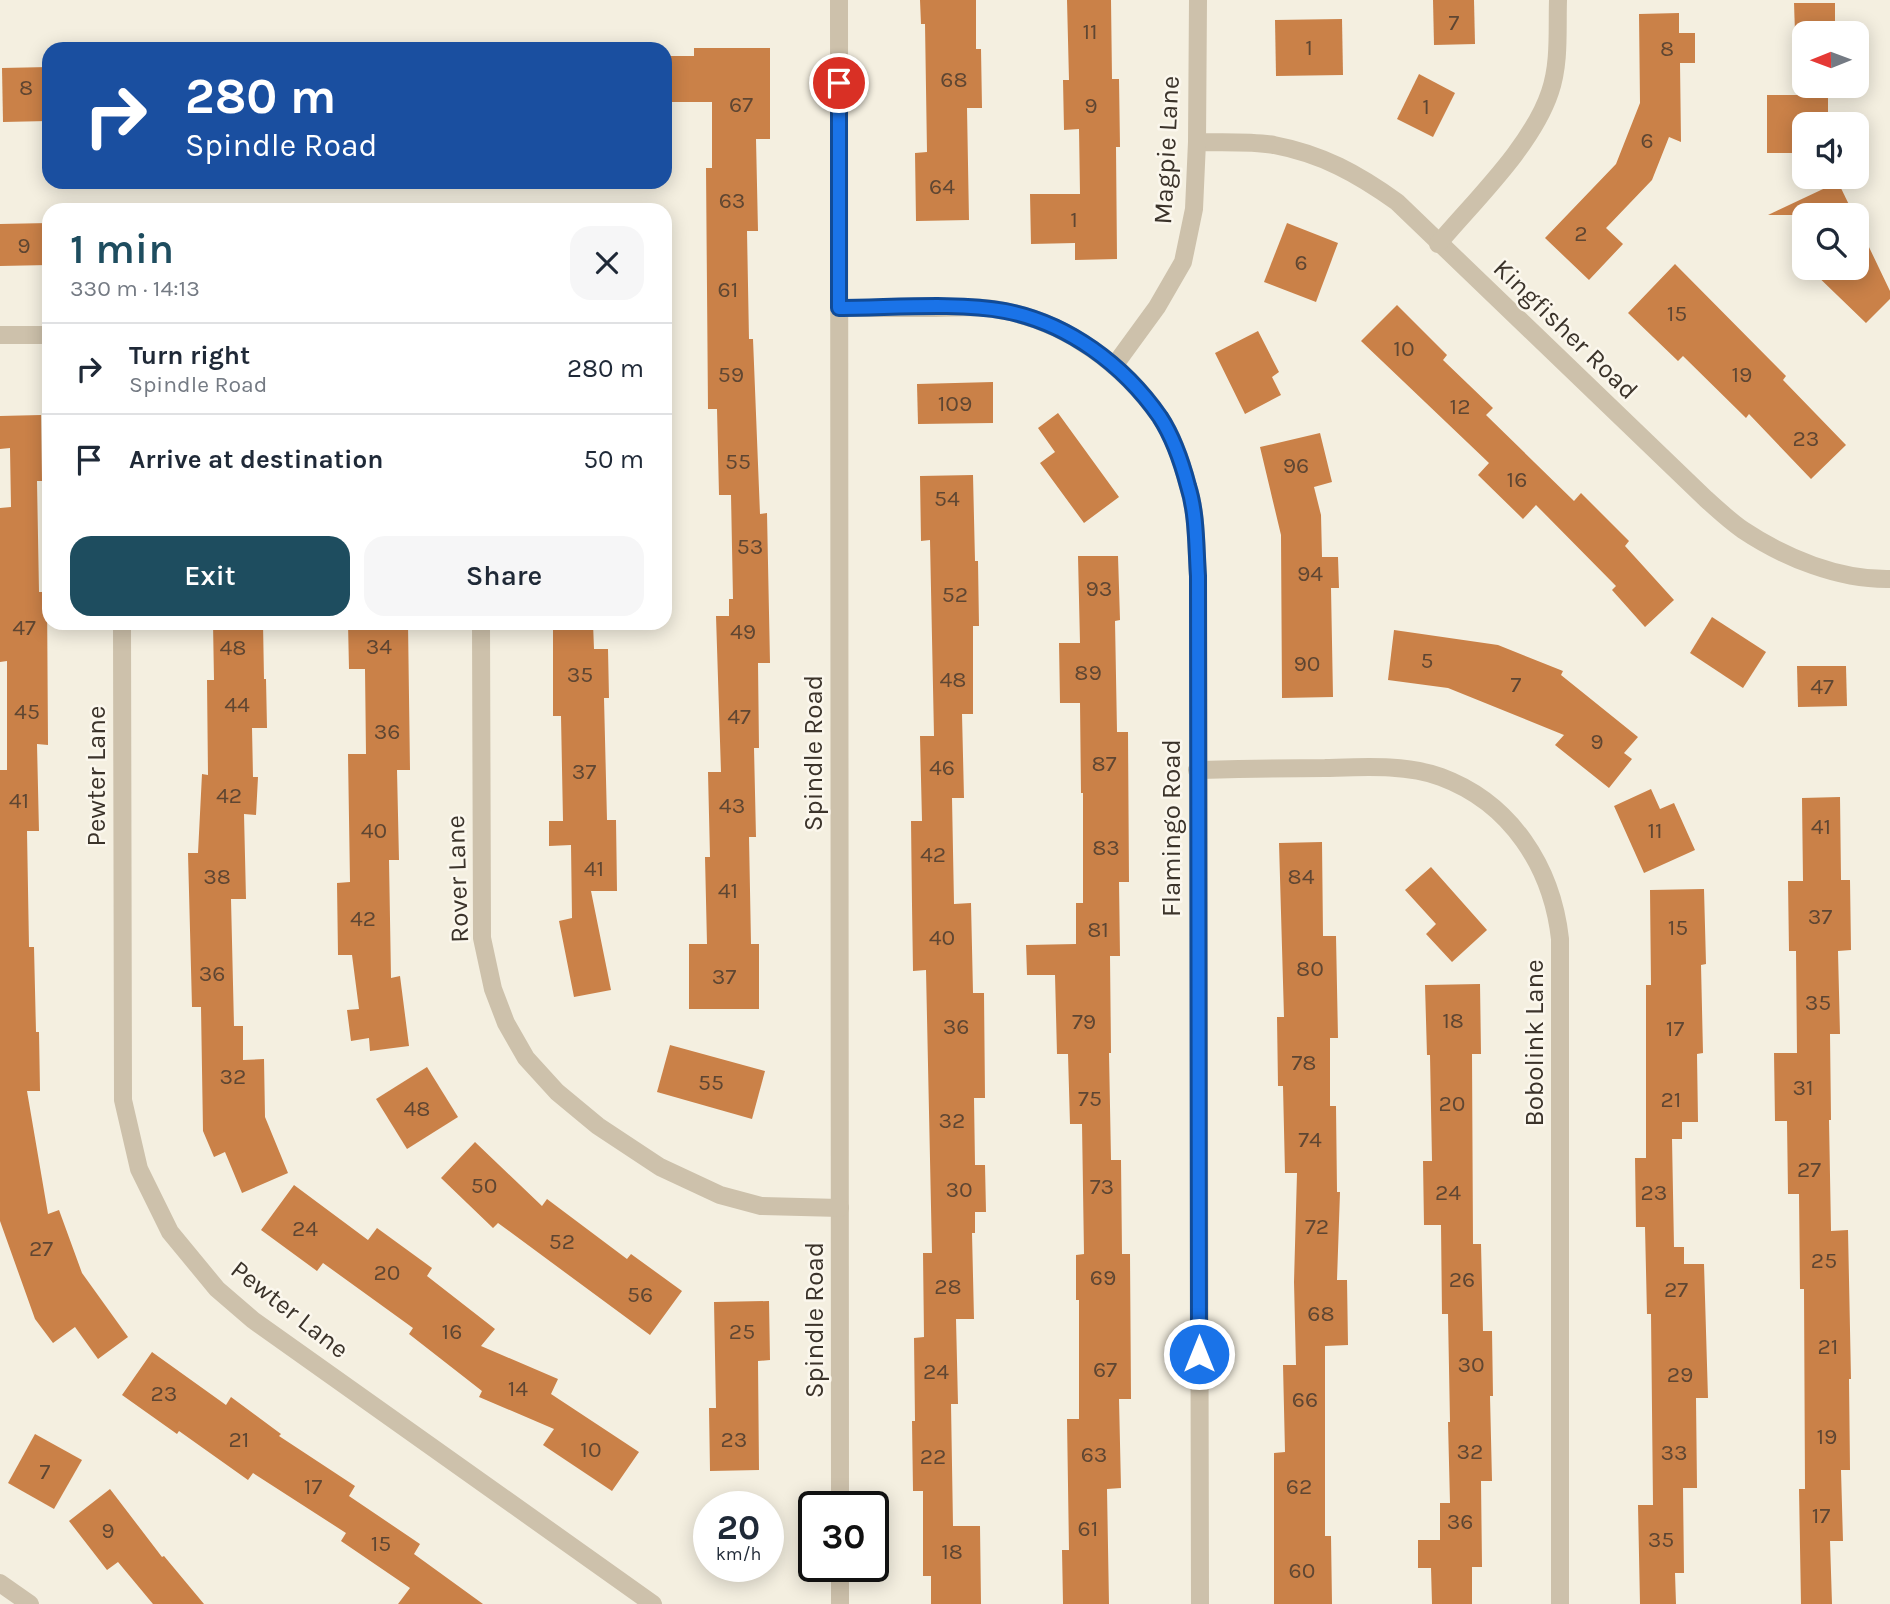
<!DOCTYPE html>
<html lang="en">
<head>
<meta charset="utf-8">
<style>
	:root { --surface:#fff; --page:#f6f6f7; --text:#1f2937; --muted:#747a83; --line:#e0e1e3; --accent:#1e4d5f }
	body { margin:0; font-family:Karla,sans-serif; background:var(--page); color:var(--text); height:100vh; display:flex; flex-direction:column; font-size:26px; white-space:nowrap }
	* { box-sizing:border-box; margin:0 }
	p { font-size:23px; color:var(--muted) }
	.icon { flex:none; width:38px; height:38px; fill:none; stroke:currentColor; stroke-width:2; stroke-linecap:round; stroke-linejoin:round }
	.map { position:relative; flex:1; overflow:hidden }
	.sheet { position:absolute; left:42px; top:203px; width:630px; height:427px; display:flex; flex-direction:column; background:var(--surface); border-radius:21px; box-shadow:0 4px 18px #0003 }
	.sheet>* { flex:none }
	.guide { position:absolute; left:42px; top:42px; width:630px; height:147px; border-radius:21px; box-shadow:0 4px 18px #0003; background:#1a4fa0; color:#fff; overflow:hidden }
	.needle { width:46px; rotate:269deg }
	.buttons { position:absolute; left:1792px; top:21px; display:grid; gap:14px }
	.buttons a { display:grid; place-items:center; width:77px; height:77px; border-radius:14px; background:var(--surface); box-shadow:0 4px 18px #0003; font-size:35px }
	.speed { position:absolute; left:693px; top:1491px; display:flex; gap:14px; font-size:35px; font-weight:700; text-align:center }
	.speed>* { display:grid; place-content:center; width:91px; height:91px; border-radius:50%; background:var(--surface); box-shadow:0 4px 18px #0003; line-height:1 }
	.speed small { font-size:18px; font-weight:400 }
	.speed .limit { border:4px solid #111; border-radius:10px; background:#fff; color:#111 }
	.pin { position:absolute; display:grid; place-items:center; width:60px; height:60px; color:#fff; margin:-30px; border:4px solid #fff; border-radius:50%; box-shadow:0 2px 7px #0007 }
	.me { position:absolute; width:77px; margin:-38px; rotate:0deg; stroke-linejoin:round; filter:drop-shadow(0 0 5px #0008) }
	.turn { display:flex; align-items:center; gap:24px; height:147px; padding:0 28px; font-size:32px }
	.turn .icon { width:91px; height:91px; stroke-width:2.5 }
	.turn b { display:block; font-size:49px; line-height:60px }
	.round { display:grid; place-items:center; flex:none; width:74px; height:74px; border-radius:21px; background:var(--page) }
	.overview { display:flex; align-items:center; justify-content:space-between; height:119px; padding:0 28px }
	h1 { font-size:42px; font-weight:600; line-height:52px; color:var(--accent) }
	.action { display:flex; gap:14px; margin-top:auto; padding:14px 28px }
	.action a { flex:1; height:80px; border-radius:21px; background:var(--accent); color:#fff; font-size:28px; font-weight:600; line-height:80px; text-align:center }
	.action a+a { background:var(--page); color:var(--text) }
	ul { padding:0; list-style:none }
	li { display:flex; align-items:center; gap:21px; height:91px; padding:0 28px; border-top:2px solid var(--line) }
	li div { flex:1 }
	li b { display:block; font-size:26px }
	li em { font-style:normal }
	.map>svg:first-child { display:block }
	.building { fill:#ca8148 }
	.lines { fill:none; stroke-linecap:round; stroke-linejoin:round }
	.street { stroke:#cdc1ab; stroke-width:18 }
	.route-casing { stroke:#114b97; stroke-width:18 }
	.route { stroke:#1a73e8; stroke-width:12 }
	.labels { text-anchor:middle; stroke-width:5; stroke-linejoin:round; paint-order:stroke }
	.number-label { font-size:23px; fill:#5f4632 }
	.street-label { font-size:26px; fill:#3b332a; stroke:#fbf7ed }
</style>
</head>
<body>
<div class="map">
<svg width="1890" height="1604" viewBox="0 0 1890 1604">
	<rect width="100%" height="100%" fill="#f4efe0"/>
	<g class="building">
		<polygon points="920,0 976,0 976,49 981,49 982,108 967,108 969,220 916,221 915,153 927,152 925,24 921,24"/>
		<polygon points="1067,0 1111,0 1112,79 1119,79 1120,147 1116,147 1117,259 1075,260 1075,243 1031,244 1030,194 1080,194 1079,129 1064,130 1063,80 1069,80"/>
		<polygon points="1433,0 1474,0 1475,44 1434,45"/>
		<polygon points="1794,3 1835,3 1835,33 1795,33"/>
		<polygon points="1679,13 1679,33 1695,33 1695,63 1680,63 1681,142 1669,137 1652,180 1606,228 1623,244 1589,280 1545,238 1616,164 1640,103 1639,14"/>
		<polygon points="1342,19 1343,75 1276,76 1275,20"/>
		<polygon points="694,48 770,48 770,139 756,139 758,231 747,231 749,339 753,339 760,514 767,513 770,663 758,663 759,748 754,748 756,837 749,837 751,944 759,944 759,1009 689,1009 689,944 707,944 705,857 710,857 708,772 721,772 716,616 729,616 729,599 733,599 731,495 719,495 717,409 708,409 706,168 712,168 712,102 665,102 665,56 694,56"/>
		<polygon points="49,67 48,121 3,122 2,68"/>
		<polygon points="1419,74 1455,93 1433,137 1397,119"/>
		<polygon points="1767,95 1828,95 1828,124 1804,124 1804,153 1767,153"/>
		<polygon points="1838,182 1854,215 1768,215"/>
		<polygon points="1857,222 1890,291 1890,299 1866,323 1809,268 1857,268"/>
		<polygon points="49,223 49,265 0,266 0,224"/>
		<polygon points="1287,223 1338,243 1316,302 1264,282"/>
		<polygon points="1675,264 1786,376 1783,380 1846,445 1811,479 1749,414 1746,418 1683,356 1678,361 1628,313"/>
		<polygon points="1397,305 1447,355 1443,360 1493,408 1486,415 1574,501 1581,493 1629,541 1625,546 1674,600 1645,627 1612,590 1616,586 1536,505 1523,519 1478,475 1489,463 1361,341"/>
		<polygon points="1258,331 1279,372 1272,377 1281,395 1245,414 1215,353"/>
		<polygon points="993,382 993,423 918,424 917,384"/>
		<polygon points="1058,413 1119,497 1084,523 1040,463 1055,452 1038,428"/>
		<polygon points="41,415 42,481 37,481 39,592 47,592 48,745 37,744 39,831 27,831 29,947 34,947 36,1032 39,1032 40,1091 27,1091 48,1214 59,1210 82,1273 128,1337 98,1359 75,1327 53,1343 35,1319 0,1221 0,770 7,770 7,661 0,662 0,508 11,507 10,448 0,449 0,416"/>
		<polygon points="1320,433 1332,482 1314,487 1321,515 1322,557 1338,557 1339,588 1331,588 1333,697 1282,698 1281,535 1260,447"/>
		<polygon points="973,475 975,561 978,561 979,626 973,626 973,714 962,714 964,798 952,798 954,904 971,903 973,993 984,993 985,1098 974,1098 975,1165 985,1165 986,1212 975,1212 975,1233 972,1233 974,1319 956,1319 958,1404 951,1404 953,1526 980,1526 981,1604 931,1604 931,1576 923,1576 923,1491 913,1491 912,1421 915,1421 914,1338 924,1337 923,1253 932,1253 926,970 913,971 912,905 911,821 922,821 920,736 934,736 930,540 921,541 920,476"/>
		<polygon points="1078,556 1118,556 1120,620 1115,621 1117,732 1128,732 1129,882 1119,882 1120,956 1110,956 1111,1053 1109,1053 1111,1160 1121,1160 1122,1254 1130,1254 1131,1399 1119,1399 1121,1488 1107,1489 1109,1604 1063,1604 1062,1550 1069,1550 1067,1419 1079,1419 1079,1300 1076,1300 1076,1255 1084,1254 1082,1124 1070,1124 1068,1054 1057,1054 1055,975 1027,975 1026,945 1076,944 1076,903 1083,903 1083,793 1081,793 1080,703 1060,703 1059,643 1080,643"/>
		<polygon points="1712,617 1766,652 1743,688 1690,653"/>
		<polygon points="213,623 263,623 264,679 266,679 267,728 252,728 253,777 258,777 256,815 244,814 246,899 231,899 234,1026 243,1026 243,1060 264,1059 265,1117 288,1173 242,1193 225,1152 214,1157 203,1131 201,1007 192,1007 188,853 198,853 202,774 208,775 207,680 214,680"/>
		<polygon points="348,623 408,623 410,770 397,770 399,860 389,860 391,978 400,976 409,1046 370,1051 369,1038 351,1041 347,1010 359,1009 352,955 338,955 337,883 350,882 348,754 366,754 365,669 349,669"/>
		<polygon points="553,623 593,623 594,649 608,649 609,698 604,698 607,820 616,820 617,891 591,891 611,990 574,997 559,921 572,918 571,845 549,846 549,821 563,821 561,716 553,716"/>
		<polygon points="1394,630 1498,645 1563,671 1561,675 1638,737 1624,753 1632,759 1609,788 1555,745 1564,735 1448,688 1388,680"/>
		<polygon points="1797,666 1846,666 1847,706 1798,707"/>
		<polygon points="1651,789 1660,809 1674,803 1695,850 1644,873 1614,806"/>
		<polygon points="1840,797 1841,880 1850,880 1851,950 1838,951 1840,1034 1830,1034 1831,1120 1829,1120 1831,1231 1848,1230 1851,1379 1849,1379 1850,1470 1841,1470 1843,1541 1830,1541 1832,1604 1801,1604 1799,1489 1805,1489 1804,1289 1800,1289 1799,1194 1788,1194 1787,1121 1775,1121 1774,1053 1797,1053 1796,951 1789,951 1788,881 1803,881 1802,798"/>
		<polygon points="1322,842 1323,936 1336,936 1338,1038 1330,1038 1330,1106 1336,1106 1337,1192 1340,1192 1337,1280 1347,1280 1348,1345 1325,1346 1325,1536 1331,1536 1332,1604 1274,1604 1274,1453 1285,1452 1283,1365 1296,1365 1294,1282 1297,1173 1285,1173 1283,1086 1278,1086 1277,1017 1284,1017 1279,843"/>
		<polygon points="1431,867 1487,930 1452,962 1426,934 1436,924 1405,890"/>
		<polygon points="1704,889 1706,964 1701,965 1703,1053 1697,1054 1698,1122 1682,1122 1682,1139 1672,1139 1674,1247 1684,1247 1684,1264 1704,1264 1708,1398 1696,1398 1697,1488 1683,1488 1684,1573 1675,1573 1676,1604 1640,1604 1638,1505 1653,1505 1651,1314 1647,1314 1645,1227 1636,1227 1635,1158 1646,1158 1646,985 1651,985 1650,890"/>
		<polygon points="1480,984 1481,1054 1472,1054 1473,1244 1481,1244 1483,1331 1492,1331 1493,1396 1490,1396 1492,1481 1481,1481 1482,1567 1472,1567 1472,1604 1432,1604 1431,1568 1418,1568 1418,1540 1440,1540 1440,1503 1450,1503 1448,1422 1450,1422 1448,1314 1442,1314 1441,1225 1424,1225 1423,1161 1432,1161 1430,1055 1427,1055 1425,985"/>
		<polygon points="670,1045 765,1071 752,1119 657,1092"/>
		<polygon points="427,1067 458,1117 407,1149 376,1099"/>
		<polygon points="475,1142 542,1206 547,1199 627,1259 631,1254 682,1291 650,1335 498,1223 493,1228 441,1178"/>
		<polygon points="294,1185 368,1240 377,1228 432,1268 427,1276 495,1329 481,1346 558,1379 551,1394 639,1452 612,1491 543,1445 554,1429 479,1397 482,1391 409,1334 413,1328 323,1263 317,1271 261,1230"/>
		<polygon points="769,1301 770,1360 758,1361 759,1470 710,1471 709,1408 716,1408 714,1302"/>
		<polygon points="152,1352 226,1405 231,1397 281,1434 279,1436 355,1486 349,1496 420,1544 414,1554 483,1604 398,1604 410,1588 341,1541 346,1533 253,1473 248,1480 179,1431 177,1434 122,1395"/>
		<polygon points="35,1434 82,1460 54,1509 8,1483"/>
		<polygon points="110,1489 162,1557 164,1556 204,1604 153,1604 118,1562 107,1570 69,1521"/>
	</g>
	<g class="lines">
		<g class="street">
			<polyline points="839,0 840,1507"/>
			<path d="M 1197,142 C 1221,143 1249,141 1274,145 C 1322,154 1358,174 1397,202 L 1706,499 C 1718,510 1730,521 1743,530 C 1785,558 1839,580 1890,579"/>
			<path d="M 1438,244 C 1475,200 1532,146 1550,92 C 1560,63 1557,30 1558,0"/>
			<path d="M 839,308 C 871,308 903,308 935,308 C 958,307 982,306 1005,311 C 1067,323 1124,365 1160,417 C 1173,436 1182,463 1188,486 C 1197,514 1196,547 1198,576 L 1200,1604"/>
			<polyline points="0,335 49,335"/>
			<polyline points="1114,366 1157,307 1183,262 1194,209 1197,142 1198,0"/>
			<polyline points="122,623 123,1100 139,1169 170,1232 217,1289 253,1320 653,1604"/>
			<polyline points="481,623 482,938 493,989 506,1023 526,1058 557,1092 598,1126 660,1167 720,1195 761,1206 840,1208"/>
			<path d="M 1197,770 C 1240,769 1282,768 1325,768 C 1362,767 1406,764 1441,777 C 1511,803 1552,867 1560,939 L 1560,1604"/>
			<polyline points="840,1566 840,1604"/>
			<polyline points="0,1583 30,1604"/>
		</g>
	</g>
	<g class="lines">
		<g class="route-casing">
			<path id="route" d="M 839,83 L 839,308 C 889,308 957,302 1005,311 C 1068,323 1124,365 1160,417 C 1173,437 1182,463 1188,486 C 1197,514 1196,547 1198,576 L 1199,1354"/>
		</g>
		<use href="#route" class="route"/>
	</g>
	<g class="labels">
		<g class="number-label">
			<text x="1454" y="30">7</text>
			<text x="1090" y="39">11</text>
			<text x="1309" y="55">1</text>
			<text x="1667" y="56">8</text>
			<text x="954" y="87">68</text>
			<text x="26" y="95">8</text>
			<text x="741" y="112">67</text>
			<text x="1091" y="113">9</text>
			<text x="1426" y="114">1</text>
			<text x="1647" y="148">6</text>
			<text x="942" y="194">64</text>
			<text x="732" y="208">63</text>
			<text x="1074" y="227">1</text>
			<text x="1581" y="241">2</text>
			<text x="24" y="253">9</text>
			<text x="1301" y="270">6</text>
			<text x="728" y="297">61</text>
			<text x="1677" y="321">15</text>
			<text x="1404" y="356">10</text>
			<text x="731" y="382">59</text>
			<text x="1742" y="382">19</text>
			<text x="955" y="411">109</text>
			<text x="1460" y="414">12</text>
			<text x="1806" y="446">23</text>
			<text x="738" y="469">55</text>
			<text x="1296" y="473">96</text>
			<text x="1517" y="487">16</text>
			<text x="947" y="506">54</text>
			<text x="750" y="554">53</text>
			<text x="1310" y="581">94</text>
			<text x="1099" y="596">93</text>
			<text x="955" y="602">52</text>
			<text x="24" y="635">47</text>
			<text x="743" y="639">49</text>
			<text x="379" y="654">34</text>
			<text x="233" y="655">48</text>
			<text x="1427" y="668">5</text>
			<text x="1307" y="671">90</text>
			<text x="1088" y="680">89</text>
			<text x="580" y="682">35</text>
			<text x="953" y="687">48</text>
			<text x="1516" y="692">7</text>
			<text x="1822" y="694">47</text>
			<text x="237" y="712">44</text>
			<text x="27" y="719">45</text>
			<text x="739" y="724">47</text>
			<text x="387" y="739">36</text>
			<text x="1597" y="749">9</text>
			<text x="1104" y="771">87</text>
			<text x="942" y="775">46</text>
			<text x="584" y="779">37</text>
			<text x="229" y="803">42</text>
			<text x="19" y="808">41</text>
			<text x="732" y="813">43</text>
			<text x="1821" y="834">41</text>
			<text x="374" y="838">40</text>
			<text x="1655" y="838">11</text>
			<text x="1106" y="855">83</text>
			<text x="933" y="862">42</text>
			<text x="594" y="876">41</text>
			<text x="217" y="884">38</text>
			<text x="1301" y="884">84</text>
			<text x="728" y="898">41</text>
			<text x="1820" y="924">37</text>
			<text x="363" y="926">42</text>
			<text x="1678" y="935">15</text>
			<text x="1098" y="937">81</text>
			<text x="942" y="945">40</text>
			<text x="1310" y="976">80</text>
			<text x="212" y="981">36</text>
			<text x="724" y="984">37</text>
			<text x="1818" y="1010">35</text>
			<text x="1453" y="1028">18</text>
			<text x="1084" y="1029">79</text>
			<text x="956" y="1034">36</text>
			<text x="1675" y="1036">17</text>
			<text x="1304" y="1070">78</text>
			<text x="233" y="1084">32</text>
			<text x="711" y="1090">55</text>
			<text x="1803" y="1095">31</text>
			<text x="1090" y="1106">75</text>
			<text x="1671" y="1107">21</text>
			<text x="1452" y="1111">20</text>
			<text x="417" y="1116">48</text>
			<text x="952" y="1128">32</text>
			<text x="1310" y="1147">74</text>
			<text x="1809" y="1177">27</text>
			<text x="484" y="1193">50</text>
			<text x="1102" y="1194">73</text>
			<text x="959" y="1197">30</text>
			<text x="1448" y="1200">24</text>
			<text x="1654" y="1200">23</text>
			<text x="1317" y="1234">72</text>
			<text x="305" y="1236">24</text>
			<text x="562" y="1249">52</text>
			<text x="41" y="1256">27</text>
			<text x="1824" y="1268">25</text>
			<text x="387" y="1280">20</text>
			<text x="1103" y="1285">69</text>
			<text x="1462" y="1287">26</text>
			<text x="948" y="1294">28</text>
			<text x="1676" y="1297">27</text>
			<text x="640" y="1302">56</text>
			<text x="1321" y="1321">68</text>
			<text x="452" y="1339">16</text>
			<text x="742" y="1339">25</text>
			<text x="1828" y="1354">21</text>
			<text x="1471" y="1372">30</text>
			<text x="1105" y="1377">67</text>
			<text x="936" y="1379">24</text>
			<text x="1680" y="1382">29</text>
			<text x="518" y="1396">14</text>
			<text x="164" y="1401">23</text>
			<text x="1305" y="1407">66</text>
			<text x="1827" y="1444">19</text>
			<text x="239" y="1447">21</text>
			<text x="734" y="1447">23</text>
			<text x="591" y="1457">10</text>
			<text x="1470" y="1459">32</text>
			<text x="1674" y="1460">33</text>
			<text x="1094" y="1462">63</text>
			<text x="933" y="1464">22</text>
			<text x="45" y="1479">7</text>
			<text x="313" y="1494">17</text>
			<text x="1299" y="1494">62</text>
			<text x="1821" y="1523">17</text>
			<text x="1460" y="1529">36</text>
			<text x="1088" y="1536">61</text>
			<text x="108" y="1538">9</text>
			<text x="1661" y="1547">35</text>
			<text x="381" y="1551">15</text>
			<text x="952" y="1559">18</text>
			<text x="1302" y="1578">60</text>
		</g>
		<g class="street-label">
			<text transform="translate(1166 150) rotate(-87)" y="9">Magpie Lane</text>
			<text transform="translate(1566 329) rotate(44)" y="9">Kingfisher Road</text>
			<text transform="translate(813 753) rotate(-90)" y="9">Spindle Road</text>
			<text transform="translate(96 776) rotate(-90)" y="9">Pewter Lane</text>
			<text transform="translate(1171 828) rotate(-90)" y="9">Flamingo Road</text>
			<text transform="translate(457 879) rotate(-92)" y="9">Rover Lane</text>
			<text transform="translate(1534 1043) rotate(-90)" y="9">Bobolink Lane</text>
			<text transform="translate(290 1309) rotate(38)" y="9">Pewter Lane</text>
			<text transform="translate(814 1320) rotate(-90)" y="9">Spindle Road</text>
		</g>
	</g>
</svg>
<div class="buttons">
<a><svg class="needle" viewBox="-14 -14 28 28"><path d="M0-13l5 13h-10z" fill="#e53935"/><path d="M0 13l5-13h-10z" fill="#747a83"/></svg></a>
<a><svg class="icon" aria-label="sound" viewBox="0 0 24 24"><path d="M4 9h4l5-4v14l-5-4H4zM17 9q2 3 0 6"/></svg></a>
<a><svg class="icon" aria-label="search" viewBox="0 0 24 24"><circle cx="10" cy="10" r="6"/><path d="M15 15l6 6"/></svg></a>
</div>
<div class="speed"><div>20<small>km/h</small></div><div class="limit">30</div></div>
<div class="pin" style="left:839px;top:83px;background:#d93025"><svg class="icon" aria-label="arrive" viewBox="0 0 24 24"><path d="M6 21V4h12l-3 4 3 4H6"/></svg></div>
<svg class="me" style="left:1199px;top:1354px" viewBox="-20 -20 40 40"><circle r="17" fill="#1a73e8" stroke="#fff" stroke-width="3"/><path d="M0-11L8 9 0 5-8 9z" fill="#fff"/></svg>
<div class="guide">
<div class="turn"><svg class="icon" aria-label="right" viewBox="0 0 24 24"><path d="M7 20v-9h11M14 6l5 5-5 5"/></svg><div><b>280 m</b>Spindle Road</div></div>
</div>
<section class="sheet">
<div class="overview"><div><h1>1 min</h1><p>330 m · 14:13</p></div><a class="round"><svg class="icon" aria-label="close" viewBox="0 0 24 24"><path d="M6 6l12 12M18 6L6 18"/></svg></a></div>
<ul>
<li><svg class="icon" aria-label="right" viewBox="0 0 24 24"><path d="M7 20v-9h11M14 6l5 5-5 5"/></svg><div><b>Turn right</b><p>Spindle Road</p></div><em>280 m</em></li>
<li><svg class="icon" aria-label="arrive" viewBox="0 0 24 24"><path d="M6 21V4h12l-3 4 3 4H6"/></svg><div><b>Arrive at destination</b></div><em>50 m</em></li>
</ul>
<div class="action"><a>Exit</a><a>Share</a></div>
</section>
</div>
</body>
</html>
